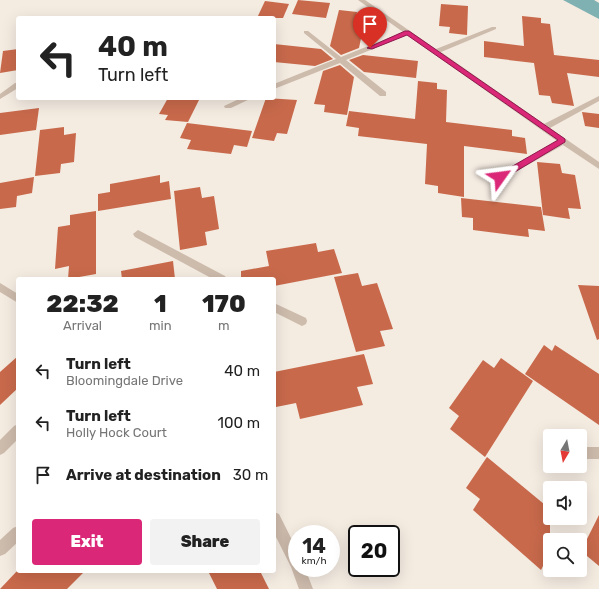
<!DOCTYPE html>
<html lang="en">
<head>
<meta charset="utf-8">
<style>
	:root { --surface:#fff; --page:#f2f2f2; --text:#222; --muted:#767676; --accent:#db2777 }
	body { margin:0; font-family:Rubik,sans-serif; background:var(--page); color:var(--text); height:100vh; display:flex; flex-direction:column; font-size:15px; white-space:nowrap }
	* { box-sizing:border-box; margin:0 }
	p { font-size:13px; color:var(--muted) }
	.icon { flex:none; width:22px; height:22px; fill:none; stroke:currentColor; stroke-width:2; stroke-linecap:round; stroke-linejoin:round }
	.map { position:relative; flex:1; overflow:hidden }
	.panel { position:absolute; left:16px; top:277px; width:260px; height:296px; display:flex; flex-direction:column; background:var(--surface); border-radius:4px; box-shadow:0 4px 16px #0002 }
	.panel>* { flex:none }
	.banner { position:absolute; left:16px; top:16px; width:260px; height:84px; border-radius:4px; box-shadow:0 4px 16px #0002; background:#fff; color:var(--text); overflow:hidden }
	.needle { width:26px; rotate:190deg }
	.buttons { position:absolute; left:543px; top:429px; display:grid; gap:8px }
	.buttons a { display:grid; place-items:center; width:44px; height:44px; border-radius:4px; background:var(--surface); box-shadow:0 4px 16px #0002; font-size:20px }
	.speed { position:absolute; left:288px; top:525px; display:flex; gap:8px; font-size:20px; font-weight:700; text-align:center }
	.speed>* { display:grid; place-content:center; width:52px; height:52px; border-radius:50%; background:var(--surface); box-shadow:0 4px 16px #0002; line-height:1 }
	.speed small { font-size:10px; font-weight:400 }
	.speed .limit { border:2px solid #111; border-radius:6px; background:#fff; color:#111 }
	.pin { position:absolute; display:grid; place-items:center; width:34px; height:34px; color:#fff; margin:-41px -17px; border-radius:50% 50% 50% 0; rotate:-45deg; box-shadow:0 0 4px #0007 }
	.pin .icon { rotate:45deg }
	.me { position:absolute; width:44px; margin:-22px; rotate:59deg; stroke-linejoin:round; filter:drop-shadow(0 0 3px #0008) }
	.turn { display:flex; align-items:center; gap:14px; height:84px; padding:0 16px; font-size:18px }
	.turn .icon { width:52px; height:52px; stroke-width:2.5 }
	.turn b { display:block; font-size:28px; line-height:34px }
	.eta { display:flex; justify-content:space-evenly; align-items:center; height:68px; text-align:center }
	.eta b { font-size:24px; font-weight:800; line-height:28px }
	.cta { display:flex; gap:8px; margin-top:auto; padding:8px 16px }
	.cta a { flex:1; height:46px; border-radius:4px; background:var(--accent); color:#fff; font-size:16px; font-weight:800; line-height:46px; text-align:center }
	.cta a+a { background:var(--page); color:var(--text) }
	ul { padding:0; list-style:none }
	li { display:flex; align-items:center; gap:12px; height:52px; padding:0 16px }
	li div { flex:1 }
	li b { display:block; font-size:15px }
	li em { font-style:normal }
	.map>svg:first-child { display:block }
	.water { fill:#7fb0b2 }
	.building { fill:#c8694b }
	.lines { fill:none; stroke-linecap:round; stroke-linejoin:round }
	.minor { fill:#cdbbac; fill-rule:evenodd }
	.route { fill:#db2777; stroke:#8e194d }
</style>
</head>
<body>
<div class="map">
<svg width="599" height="589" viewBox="0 0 599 589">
	<rect width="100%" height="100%" fill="#f4ebe1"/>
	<polygon class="water" points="563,0 594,0 599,3 599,19"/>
	<g class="building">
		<polygon points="298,0 330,3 326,18 292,14"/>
		<polygon points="265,1 289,4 283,18 257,18"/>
		<polygon points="441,4 468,6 467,35 449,33 450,27 439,26"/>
		<polygon points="339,10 357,12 355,23 364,24 359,48 341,55 330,46"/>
		<polygon points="522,16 541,18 541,23 550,24 554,55 599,60 599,77 567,73 574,106 552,103 550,96 539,95 534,63 484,57 484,41 524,46"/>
		<polygon points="274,44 321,49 333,59 315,66 274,62"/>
		<polygon points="18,49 18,70 0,73 3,51"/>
		<polygon points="363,55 418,61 416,78 364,72 349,60"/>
		<polygon points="340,65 354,77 347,115 324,112 325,105 314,104 323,71"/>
		<polygon points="418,81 437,83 437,89 447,90 446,122 512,130 512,136 525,138 527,154 464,146 464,197 438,193 438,186 425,184 427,144 358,136 359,128 346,126 349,111 415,119"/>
		<polygon points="168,98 200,98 188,122 165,120 168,115 159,114"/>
		<polygon points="266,98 297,100 287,134 277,133 274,141 252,138"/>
		<polygon points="39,108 36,130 0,135 0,113"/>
		<polygon points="582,112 599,114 599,128 585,126"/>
		<polygon points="187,123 252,131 247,147 234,145 231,154 187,149 191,140 180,138"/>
		<polygon points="64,127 64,135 76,133 74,162 61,164 60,173 35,176 40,130"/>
		<polygon points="537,162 560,164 562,173 575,175 581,209 568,208 570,219 543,215"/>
		<polygon points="160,175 160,183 169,181 171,199 98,211 98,194 110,192 110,184"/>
		<polygon points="34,177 32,193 17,196 16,207 0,209 0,183"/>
		<polygon points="200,187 202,198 214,196 219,229 205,232 207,245 180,250 174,191"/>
		<polygon points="461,198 541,207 545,231 528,229 529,237 473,230 473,218 462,217"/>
		<polygon points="96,211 96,274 68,279 69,266 55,269 58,227 70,225 70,215"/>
		<polygon points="316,243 318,252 334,249 342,273 274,286 274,279 241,279 241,271 269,266 266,251"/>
		<polygon points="173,261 175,279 122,279 121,271"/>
		<polygon points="358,273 362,286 377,283 393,329 380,331 385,346 356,352 334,277"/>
		<polygon points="578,285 599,286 599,339 597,340"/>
		<polygon points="544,345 552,351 555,345 599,374 599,425 525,374"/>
		<polygon points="364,354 373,384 357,387 363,405 300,419 296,403 276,407 274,394 274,372"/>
		<polygon points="18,356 18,388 0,405 0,372"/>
		<polygon points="501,358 533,381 485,457 450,429 459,416 449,408 483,360 494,368"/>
		<polygon points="487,457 550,509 550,552 541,570 473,510 480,499 466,488"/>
		<polygon points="599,515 599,566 581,551"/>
		<polygon points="17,571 85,571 67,589 0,589"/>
		<polygon points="208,571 260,571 269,589 217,589"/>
	</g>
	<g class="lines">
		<g class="minor">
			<polygon points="358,0 365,0 436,49 492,27 496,27 496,29 441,52 544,124 599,96 599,101 550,128 599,162 599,169 563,145 503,179 497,179 497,175 557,141 407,35 346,60 386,92 386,96 380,96 340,63 274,89 274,84 336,59 304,33 304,31 308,31 341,57 403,32"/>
			<polygon points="15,83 18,83 18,88 0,99 0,94"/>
			<polygon points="241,98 252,98 231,108 225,108 224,106"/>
			<polygon points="138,230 225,276 227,279 213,279 135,237 133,234"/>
			<polygon points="0,283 18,294 18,303 0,292"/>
			<polygon points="274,303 306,318 307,321 306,324 302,326 274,312"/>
			<polygon points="18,424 18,439 4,453 0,455 0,440 14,426"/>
			<rect x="580" y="447" width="19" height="12"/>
			<polygon points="274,512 279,514 297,550 297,568 305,568 313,589 299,589 291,567 274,533"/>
			<polygon points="18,526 18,542 5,554 0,556 0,540 13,528"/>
		</g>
	</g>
	<polygon class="route" points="405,31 409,31 565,139 565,142 503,179 497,179 497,175 558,140 407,35 372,49 367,48"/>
</svg>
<div class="buttons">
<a><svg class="needle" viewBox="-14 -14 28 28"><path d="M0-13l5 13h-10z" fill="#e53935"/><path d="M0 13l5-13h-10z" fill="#767676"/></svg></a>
<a><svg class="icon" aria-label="sound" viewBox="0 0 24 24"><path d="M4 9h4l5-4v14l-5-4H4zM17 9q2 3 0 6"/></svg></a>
<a><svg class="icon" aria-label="search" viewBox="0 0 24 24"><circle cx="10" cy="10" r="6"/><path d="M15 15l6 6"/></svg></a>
</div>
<div class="speed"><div>14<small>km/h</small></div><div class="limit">20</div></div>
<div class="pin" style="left:370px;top:48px;background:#d93025"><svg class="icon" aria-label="arrive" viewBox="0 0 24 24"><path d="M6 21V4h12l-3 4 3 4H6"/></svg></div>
<svg class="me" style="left:500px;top:177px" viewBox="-20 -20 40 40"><path d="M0-17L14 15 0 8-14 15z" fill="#db2777" stroke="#fff" stroke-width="4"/></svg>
<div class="banner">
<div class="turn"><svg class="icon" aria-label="left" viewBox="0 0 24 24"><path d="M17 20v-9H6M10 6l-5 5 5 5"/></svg><div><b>40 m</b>Turn left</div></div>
</div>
<section class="panel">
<div class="eta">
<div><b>22:32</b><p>Arrival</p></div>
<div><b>1</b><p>min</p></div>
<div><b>170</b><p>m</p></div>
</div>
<ul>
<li><svg class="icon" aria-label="left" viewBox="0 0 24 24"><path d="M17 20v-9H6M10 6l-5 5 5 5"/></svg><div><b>Turn left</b><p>Bloomingdale Drive</p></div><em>40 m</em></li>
<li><svg class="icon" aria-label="left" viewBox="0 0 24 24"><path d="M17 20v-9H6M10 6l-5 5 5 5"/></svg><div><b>Turn left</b><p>Holly Hock Court</p></div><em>100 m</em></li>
<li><svg class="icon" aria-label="arrive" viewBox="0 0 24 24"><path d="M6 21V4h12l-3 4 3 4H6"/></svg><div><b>Arrive at destination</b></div><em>30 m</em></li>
</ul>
<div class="cta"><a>Exit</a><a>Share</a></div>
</section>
</div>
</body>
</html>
